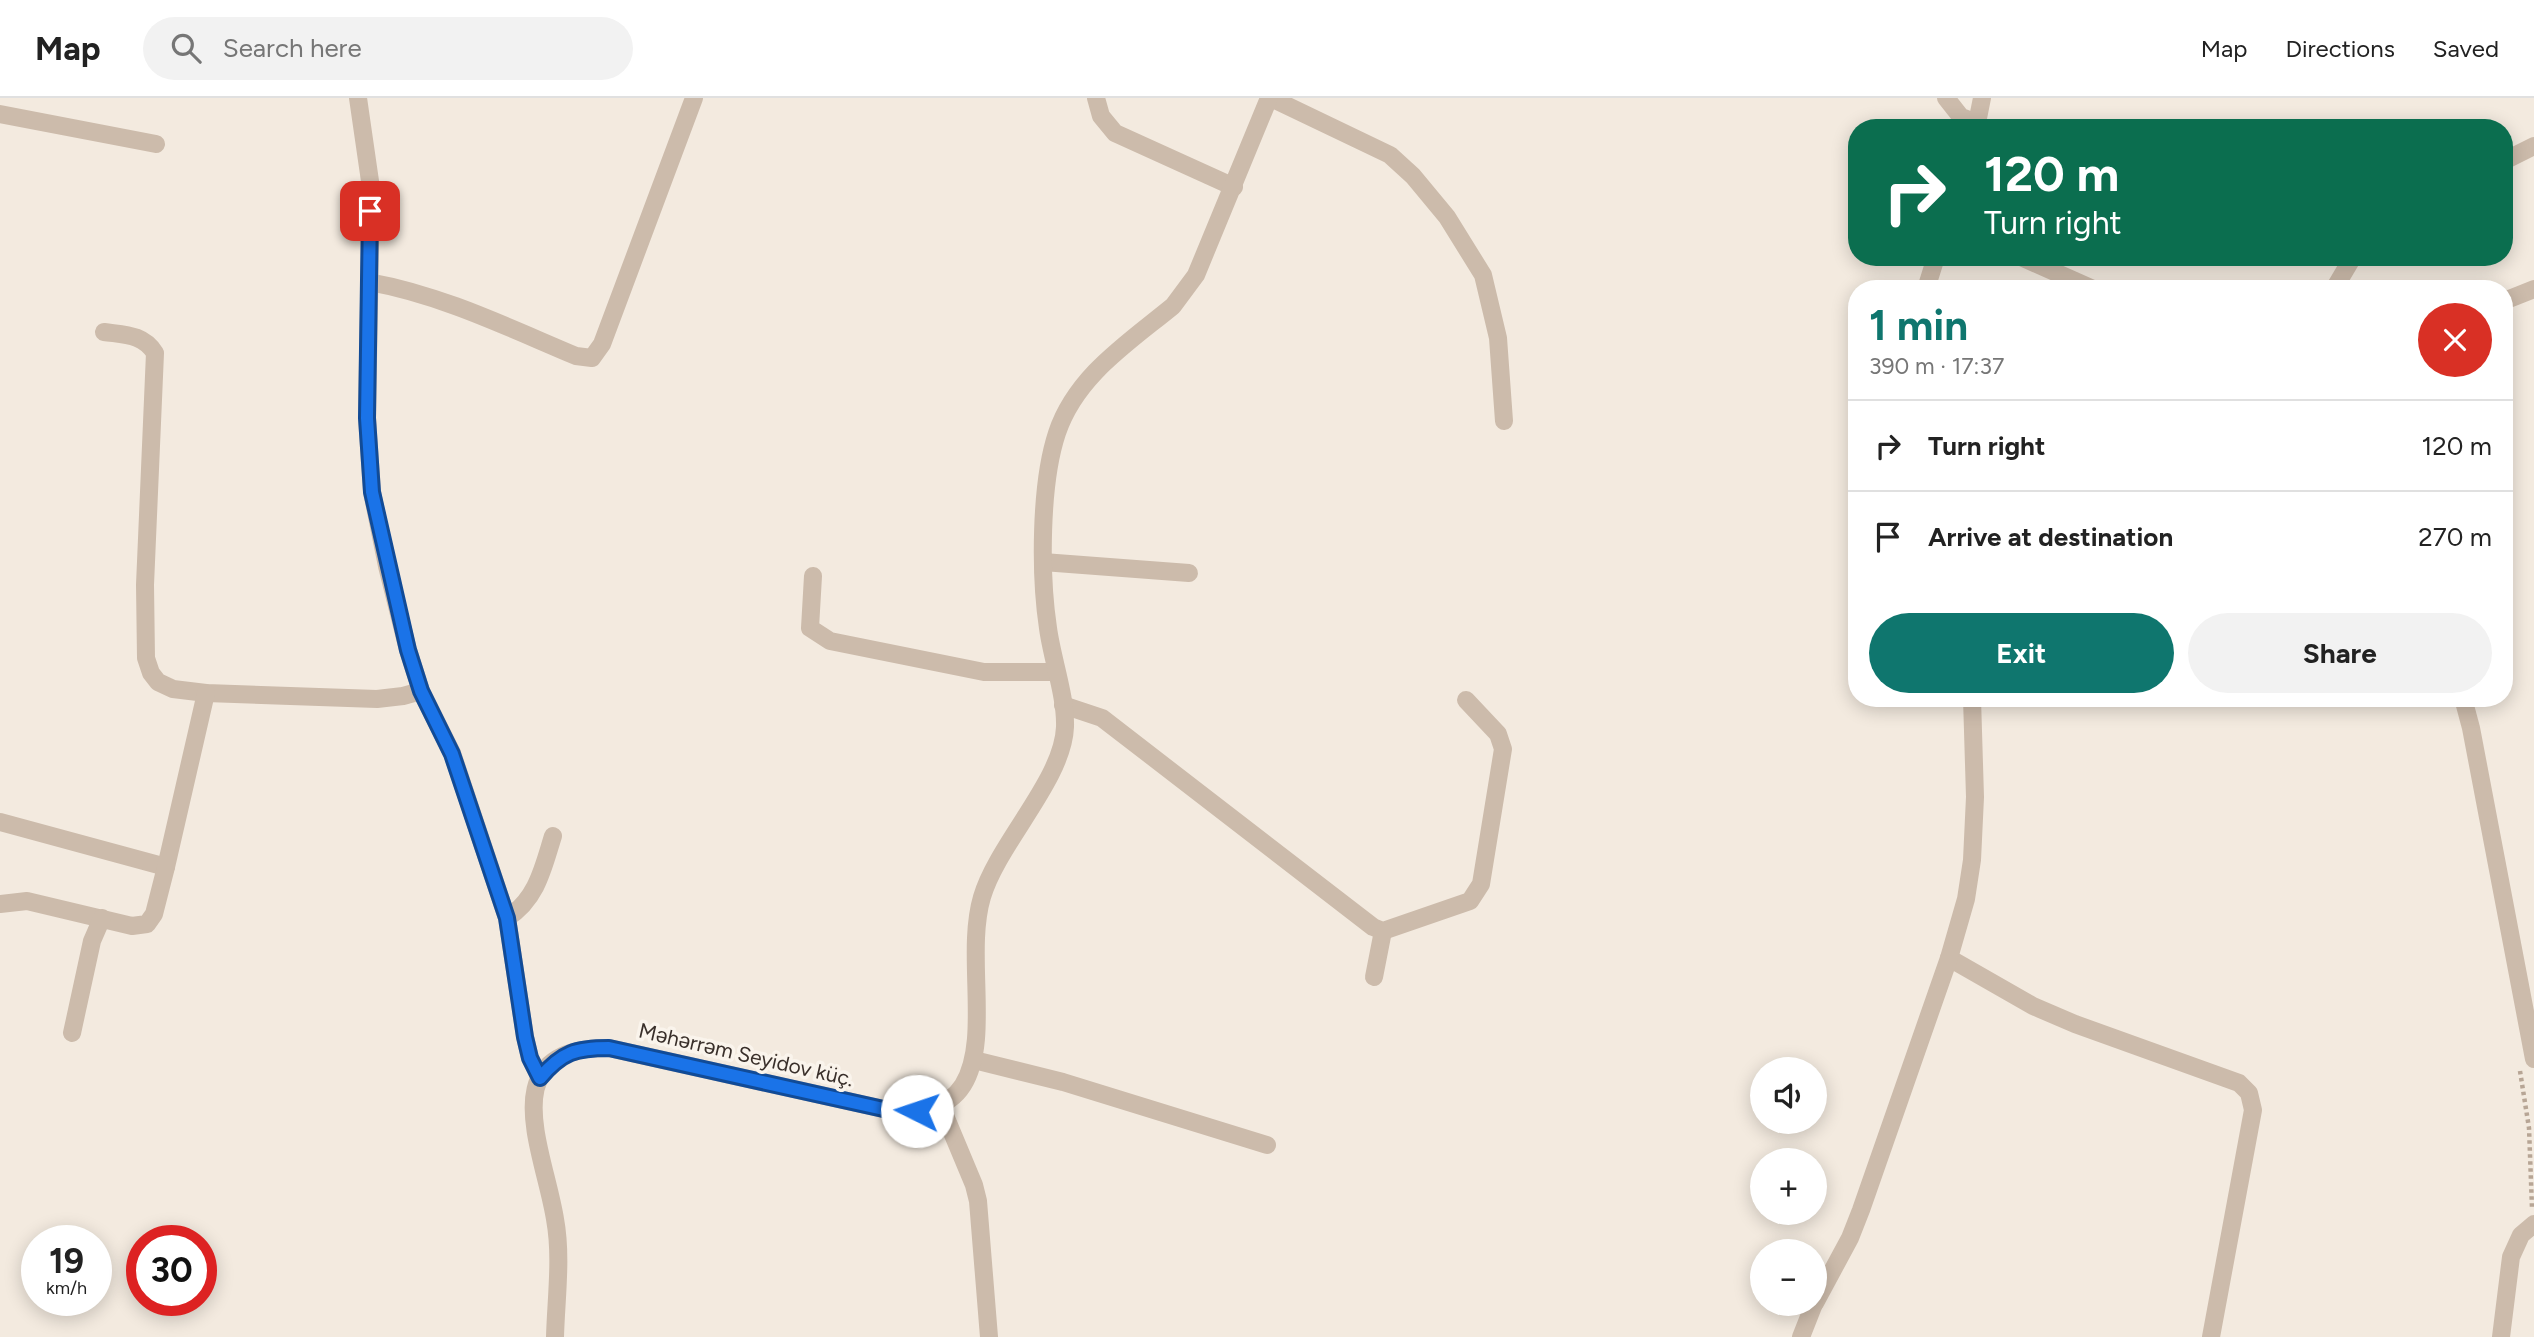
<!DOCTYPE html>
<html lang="en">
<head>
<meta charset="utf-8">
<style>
	:root { --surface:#fff; --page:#f2f2f2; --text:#222; --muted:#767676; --line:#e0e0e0; --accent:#0f766e }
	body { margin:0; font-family:Figtree,sans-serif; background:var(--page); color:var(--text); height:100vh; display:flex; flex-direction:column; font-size:26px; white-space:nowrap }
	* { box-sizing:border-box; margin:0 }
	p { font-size:23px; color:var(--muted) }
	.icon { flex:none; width:38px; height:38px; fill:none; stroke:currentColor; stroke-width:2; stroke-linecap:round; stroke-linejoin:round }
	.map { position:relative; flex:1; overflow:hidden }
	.sheet { position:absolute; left:1848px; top:182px; width:665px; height:427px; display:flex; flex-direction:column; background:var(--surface); border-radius:28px; box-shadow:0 4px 18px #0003 }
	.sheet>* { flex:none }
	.banner { position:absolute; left:1848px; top:21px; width:665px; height:147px; border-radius:28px; box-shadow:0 4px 18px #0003; background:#0b6e4f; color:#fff; overflow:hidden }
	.fabs { position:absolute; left:1750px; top:959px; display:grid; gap:14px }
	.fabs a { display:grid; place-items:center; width:77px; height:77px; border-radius:50%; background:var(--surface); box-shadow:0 4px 18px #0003; font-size:35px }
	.speed { position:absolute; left:21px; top:1127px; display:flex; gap:14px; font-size:35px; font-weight:700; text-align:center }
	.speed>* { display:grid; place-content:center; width:91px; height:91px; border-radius:50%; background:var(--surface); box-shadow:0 4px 18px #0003; line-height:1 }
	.speed small { font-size:18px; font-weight:400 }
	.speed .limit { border:10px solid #d22; background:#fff; color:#111 }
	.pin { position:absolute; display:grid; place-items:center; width:60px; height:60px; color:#fff; margin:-30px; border-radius:14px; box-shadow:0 4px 10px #0006 }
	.me { position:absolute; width:77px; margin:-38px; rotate:274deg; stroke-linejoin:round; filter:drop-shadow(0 0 5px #0008) }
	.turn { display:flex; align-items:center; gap:24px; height:147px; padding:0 21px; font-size:32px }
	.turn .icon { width:91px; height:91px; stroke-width:2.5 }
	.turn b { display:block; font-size:49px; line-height:60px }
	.round { display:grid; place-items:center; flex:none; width:74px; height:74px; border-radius:37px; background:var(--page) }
	.overview { display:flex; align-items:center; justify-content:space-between; height:119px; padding:0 21px }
	h1 { font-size:42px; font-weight:700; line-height:52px; color:var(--accent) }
	.cta { display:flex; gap:14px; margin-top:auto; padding:14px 21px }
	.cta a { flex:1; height:80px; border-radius:42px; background:var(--accent); color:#fff; font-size:28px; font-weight:700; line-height:80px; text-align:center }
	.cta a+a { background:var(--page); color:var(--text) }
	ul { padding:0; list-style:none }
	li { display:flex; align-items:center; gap:21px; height:91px; padding:0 21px; border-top:2px solid var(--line) }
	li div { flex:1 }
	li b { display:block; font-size:26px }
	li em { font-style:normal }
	header { display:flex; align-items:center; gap:42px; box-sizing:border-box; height:98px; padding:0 35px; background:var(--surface); border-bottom:2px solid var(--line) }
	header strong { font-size:33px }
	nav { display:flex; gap:38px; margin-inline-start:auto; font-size:24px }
	.search { width:490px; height:63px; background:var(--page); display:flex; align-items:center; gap:18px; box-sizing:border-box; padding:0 24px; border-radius:38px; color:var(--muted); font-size:26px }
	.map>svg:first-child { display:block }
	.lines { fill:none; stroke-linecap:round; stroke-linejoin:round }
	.path { stroke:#b7a595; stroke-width:4.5; stroke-dasharray:3.5 3.5; stroke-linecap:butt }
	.minor { stroke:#ccbbab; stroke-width:18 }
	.route-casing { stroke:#114b97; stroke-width:18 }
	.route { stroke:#1a73e8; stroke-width:12 }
	.labels { text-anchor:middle; stroke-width:7; stroke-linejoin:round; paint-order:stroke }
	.street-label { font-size:21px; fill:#392f2a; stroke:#faf4ec }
</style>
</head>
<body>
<header>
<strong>Map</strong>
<div class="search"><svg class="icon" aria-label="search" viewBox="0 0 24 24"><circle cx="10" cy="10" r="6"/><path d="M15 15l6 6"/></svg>Search here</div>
<nav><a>Map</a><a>Directions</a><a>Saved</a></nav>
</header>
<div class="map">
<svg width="2534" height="1239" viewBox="0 0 2534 1239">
	<rect width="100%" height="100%" fill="#f3eadf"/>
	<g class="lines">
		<polyline class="path" points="2520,973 2529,1030 2532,1110"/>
		<g class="minor">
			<polyline points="358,0 371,90 367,320 372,394 387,468 408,552 421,593 452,655 507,820 525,939 530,960 540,980"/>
			<polyline points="1096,0 1101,18 1115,35 1234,89"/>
			<polyline points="1271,0 1390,57 1413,78 1447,119 1483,177 1498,240 1504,323"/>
			<polyline points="1946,0 1961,19 1977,25"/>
			<polyline points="0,16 156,46"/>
			<polyline points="1976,30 1982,0"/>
			<polyline points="2504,63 2534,48"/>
			<polyline points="2021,159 2093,191"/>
			<path d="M 369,184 C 442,197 509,230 576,258 L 592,260 L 602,246 L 694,0"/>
			<polyline points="1926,191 1936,159"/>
			<polyline points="2334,191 2353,159"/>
			<polyline points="2504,203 2534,191"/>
			<path d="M 104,234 C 125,237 143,236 155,255 L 145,487 L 146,560 L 151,575 L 158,584 L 173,591 L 206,595 L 377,601 L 403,598 L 421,593"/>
			<polyline points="1043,464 1189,475"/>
			<polyline points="813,478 810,530 830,543 984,574 1055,574"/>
			<polyline points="2463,600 2471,630 2534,961"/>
			<polyline points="1063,607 1102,620 1373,829 1383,833 1470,803 1481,786 1503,651 1498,636 1466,602"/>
			<polyline points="0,724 166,769"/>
			<polyline points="0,806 27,803 132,828 147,826 154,816 166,769 206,595"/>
			<path d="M 507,820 C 537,801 543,770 553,738"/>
			<polyline points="1949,860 2033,908 2075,926 2239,985 2249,995 2253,1012 2211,1239"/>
			<polyline points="1374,879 1383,833"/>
			<polyline points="72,935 92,843 102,820"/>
			<polyline points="974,962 1063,984 1267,1047"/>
			<polyline points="941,1008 974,1087 978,1103 989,1239"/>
			<polyline points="1815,1205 1850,1140 1861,1112 1949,860 1966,801 1972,762 1975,699 1972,600"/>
			<path d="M 555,1239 C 556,1201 562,1159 555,1121 C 544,1052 491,949 609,950 L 888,1012 C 917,1013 946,1014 963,987 C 991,942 965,856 982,799 C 998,745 1063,682 1065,629 C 1066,598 1052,561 1048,530 C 1040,477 1040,386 1057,335 C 1076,278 1128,245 1173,208 L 1196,177 L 1269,0"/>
			<polyline points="1801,1239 1814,1206"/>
			<polyline points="2501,1239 2511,1159 2521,1137 2534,1126"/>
		</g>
	</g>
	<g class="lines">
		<g class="route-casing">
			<path id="route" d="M 370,113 L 367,320 L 372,394 L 408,552 L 421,593 L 452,656 L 507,820 L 525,939 L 530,960 L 540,980 C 562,954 576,950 609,950 L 888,1012 L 917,1013"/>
		</g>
		<use href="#route" class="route"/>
	</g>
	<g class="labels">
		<g class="street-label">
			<text transform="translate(746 957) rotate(13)" y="7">Məhərrəm Seyidov küç.</text>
		</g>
	</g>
</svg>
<div class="fabs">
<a><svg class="icon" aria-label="sound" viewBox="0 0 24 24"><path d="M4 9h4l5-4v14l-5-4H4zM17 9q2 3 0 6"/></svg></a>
<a>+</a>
<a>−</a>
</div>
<div class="speed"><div>19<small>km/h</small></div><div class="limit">30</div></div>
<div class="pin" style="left:370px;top:113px;background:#d93025"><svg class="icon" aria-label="arrive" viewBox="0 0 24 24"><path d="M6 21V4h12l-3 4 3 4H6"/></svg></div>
<svg class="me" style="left:917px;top:1013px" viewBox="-20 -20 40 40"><circle r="19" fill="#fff"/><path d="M0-13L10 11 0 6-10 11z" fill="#1a73e8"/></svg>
<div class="banner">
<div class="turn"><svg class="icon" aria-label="right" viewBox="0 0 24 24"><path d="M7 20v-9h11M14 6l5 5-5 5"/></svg><div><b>120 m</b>Turn right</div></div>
</div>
<section class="sheet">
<div class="overview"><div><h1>1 min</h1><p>390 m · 17:37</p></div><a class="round" style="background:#d93025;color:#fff"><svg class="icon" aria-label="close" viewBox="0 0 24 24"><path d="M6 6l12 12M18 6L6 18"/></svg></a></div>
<ul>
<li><svg class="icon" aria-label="right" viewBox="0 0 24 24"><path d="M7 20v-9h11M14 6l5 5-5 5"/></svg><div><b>Turn right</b></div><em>120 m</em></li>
<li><svg class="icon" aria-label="arrive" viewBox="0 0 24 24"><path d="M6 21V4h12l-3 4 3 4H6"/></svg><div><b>Arrive at destination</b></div><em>270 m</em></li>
</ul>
<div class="cta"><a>Exit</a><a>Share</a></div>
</section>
</div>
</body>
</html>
